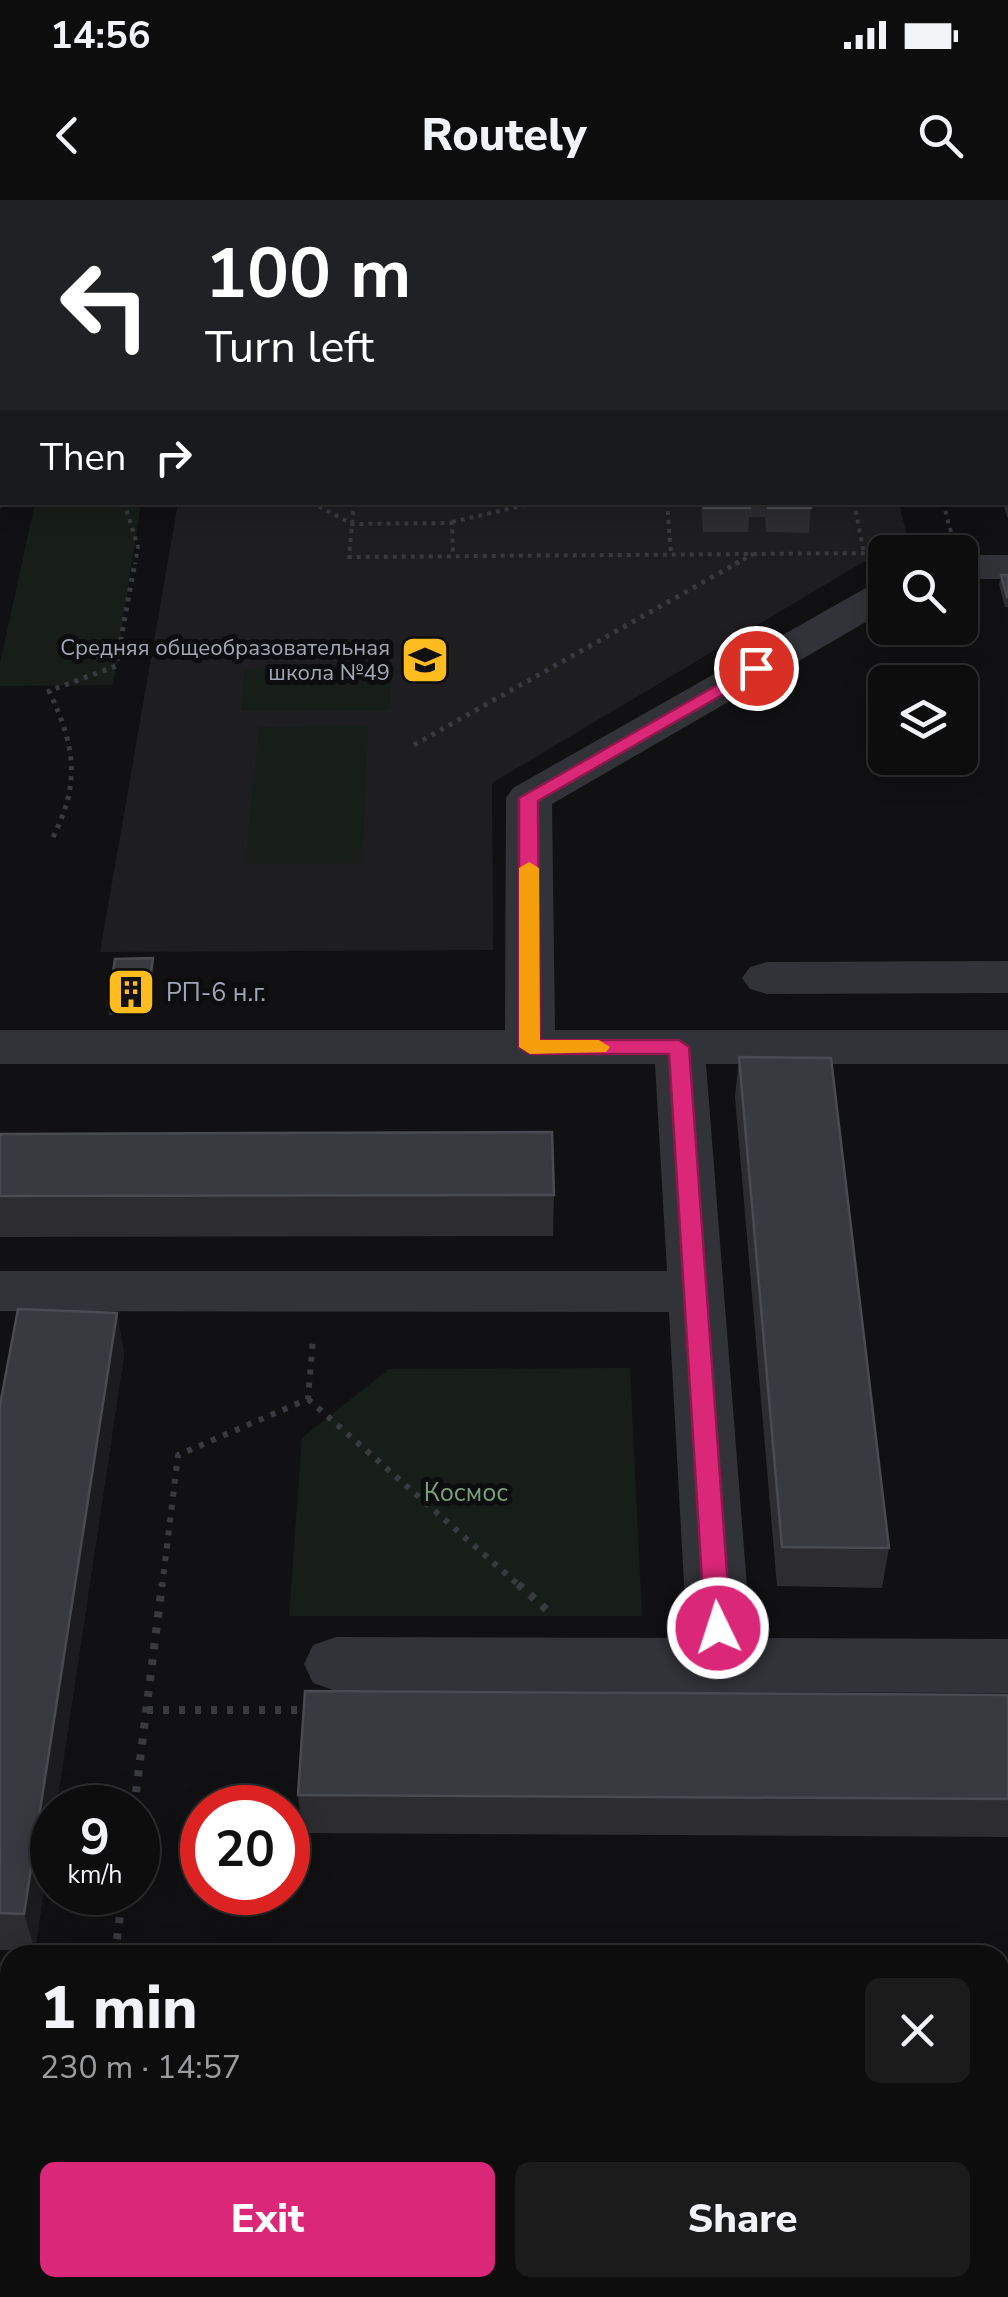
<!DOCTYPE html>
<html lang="en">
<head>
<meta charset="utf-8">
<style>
	:root { --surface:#0d0d0e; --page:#1b1b1c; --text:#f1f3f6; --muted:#9a9c9e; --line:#2d2d2e; --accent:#db2777 }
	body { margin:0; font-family:"Nunito Sans",sans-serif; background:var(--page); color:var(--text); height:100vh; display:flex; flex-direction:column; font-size:38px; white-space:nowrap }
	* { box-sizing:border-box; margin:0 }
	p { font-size:32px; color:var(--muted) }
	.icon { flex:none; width:55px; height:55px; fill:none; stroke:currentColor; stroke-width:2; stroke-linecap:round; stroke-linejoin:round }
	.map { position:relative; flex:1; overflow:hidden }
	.details { position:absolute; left:0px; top:1745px; width:1010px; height:352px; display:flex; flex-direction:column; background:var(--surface); border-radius:30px 30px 0 0; box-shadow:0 5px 25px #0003,0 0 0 2px var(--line) }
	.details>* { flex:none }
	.guide { position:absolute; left:0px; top:0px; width:1010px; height:305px; box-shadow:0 5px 25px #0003,0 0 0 2px var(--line); background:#202124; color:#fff; overflow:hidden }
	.fabs { position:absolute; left:868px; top:335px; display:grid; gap:20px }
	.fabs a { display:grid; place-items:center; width:110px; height:110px; border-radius:15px; background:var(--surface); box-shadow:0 5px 25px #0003,0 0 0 2px var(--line); font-size:50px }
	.speed { position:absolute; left:30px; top:1585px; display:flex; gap:20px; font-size:50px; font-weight:700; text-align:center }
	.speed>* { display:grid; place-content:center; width:130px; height:130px; border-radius:50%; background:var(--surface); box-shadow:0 5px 25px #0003,0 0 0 2px var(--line); line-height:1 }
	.speed small { font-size:25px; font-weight:400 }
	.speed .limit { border:15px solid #d22; background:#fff; color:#111 }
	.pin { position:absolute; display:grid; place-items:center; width:85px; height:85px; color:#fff; margin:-42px; border:5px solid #fff; border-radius:50%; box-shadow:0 2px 10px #0007 }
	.me { position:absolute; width:110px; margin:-55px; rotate:356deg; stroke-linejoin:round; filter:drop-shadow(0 0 8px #0008) }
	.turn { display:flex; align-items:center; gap:35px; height:210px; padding:0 40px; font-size:45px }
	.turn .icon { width:130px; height:130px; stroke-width:2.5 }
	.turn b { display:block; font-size:70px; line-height:85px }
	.then { display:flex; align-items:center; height:95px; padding:0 40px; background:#0003; gap:20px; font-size:38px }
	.round { display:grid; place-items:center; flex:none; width:105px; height:105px; border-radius:15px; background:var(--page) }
	.summary { display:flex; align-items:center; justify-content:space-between; height:170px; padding:0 40px }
	h1 { font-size:60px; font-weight:800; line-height:75px }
	.button { display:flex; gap:20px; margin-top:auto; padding:20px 40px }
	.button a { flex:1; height:115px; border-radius:15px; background:var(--accent); color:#fff; font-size:40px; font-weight:800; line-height:115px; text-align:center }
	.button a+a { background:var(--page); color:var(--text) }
	.status { display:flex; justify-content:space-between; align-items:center; height:70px; padding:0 50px; background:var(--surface); direction:ltr }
	.status svg { height:28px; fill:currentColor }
	header { display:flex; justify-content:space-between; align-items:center; height:130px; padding:0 40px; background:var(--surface); font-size:45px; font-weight:800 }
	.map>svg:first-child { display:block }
	.built { fill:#1e1d20 }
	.green { fill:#171e19 }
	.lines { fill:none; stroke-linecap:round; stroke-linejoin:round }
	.path-far3 { stroke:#383a3f; stroke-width:4; stroke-dasharray:4 5; stroke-linecap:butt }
	.path-far2 { stroke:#383a3f; stroke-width:5; stroke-dasharray:4 6; stroke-linecap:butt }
	.path-far1 { stroke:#383a3f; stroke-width:6; stroke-dasharray:5 8; stroke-linecap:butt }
	.path { stroke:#383a3f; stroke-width:8; stroke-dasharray:6 10; stroke-linecap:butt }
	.minor { fill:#323338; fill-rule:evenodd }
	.wall { fill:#2d2d31 }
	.shaded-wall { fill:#1c1c1f }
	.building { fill:#393a3f; stroke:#4a4b52; stroke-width:2.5 }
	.route { fill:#db2777; stroke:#8e194d; stroke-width:2.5 }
	.slow { fill:#f59e0b }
	.labels { text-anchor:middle; stroke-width:10; stroke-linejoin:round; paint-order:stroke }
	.far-poi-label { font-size:22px; fill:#a2a7b5; stroke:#0d0c0e; text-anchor:end }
	.poi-label { font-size:25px; fill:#a2a7b5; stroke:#0d0c0e; text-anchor:start }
	.park-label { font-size:25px; fill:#77a27b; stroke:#0d0c0e }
</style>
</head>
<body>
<div class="status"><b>14:56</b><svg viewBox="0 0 49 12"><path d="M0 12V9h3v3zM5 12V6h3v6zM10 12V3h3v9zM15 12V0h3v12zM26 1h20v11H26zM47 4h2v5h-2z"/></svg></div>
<header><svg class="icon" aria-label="back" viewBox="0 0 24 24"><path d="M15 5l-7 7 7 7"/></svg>Routely<svg class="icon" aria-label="search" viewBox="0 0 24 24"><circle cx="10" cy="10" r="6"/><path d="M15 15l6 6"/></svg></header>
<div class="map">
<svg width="1008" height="2097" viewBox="0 0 1008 2097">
	<rect width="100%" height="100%" fill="#111113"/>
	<polygon class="built" points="178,303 899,303 907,336 492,583 493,750 100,752"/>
	<g class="green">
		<polygon points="35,303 141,303 113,485 0,486 0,463"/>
		<polygon points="391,468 390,510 241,511 245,469"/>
		<polygon points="368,526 362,663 245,664 259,527"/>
		<polygon points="630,1168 642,1416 289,1416 302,1238 389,1169"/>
		<polygon points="0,1952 10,1952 10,2088 105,2088 104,2097 0,2097"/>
	</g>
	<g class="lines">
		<g class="path-far3">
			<polyline points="121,0 126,2"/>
			<polyline points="767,0 775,2"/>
			<polyline points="942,0 949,2"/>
			<polyline points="0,227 2,218"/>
			<polyline points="124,302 138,347 135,364"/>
			<polyline points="311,302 352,324 452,323 453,356"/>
			<polyline points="354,302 349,357 885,353"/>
			<polyline points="667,302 671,354"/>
			<polyline points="854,302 864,353"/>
			<polyline points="943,302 952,336"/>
			<polyline points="452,322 539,302"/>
			<polyline points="891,352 934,352"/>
			<polyline points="735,364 753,354"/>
		</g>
		<g class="path-far2">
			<polyline points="414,545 739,362"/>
			<path d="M 53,637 C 81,582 75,546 49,491 L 116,466 L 135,362"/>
		</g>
		<g class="path-far1">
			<polyline points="308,1199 521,1387"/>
			<polyline points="162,1387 178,1255 308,1199 313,1138"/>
		</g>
		<g class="path">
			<polyline points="518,1384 547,1410"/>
			<polyline points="147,1510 307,1510"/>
			<polyline points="134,1608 162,1384"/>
			<polyline points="115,1755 123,1692"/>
			<polyline points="1000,1815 1008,1815"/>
		</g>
		<g class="minor">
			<polygon points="834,0 871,0 872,2 836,2"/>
			<polygon points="0,276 2,302 15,302 0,308"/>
			<rect x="960" y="355" width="48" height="24"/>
			<polygon points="885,382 885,411 552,604 555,830 1008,830 1008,864 706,864 751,1438 1008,1439 1008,1493 336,1491 313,1483 304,1464 313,1445 336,1437 687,1438 669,1112 0,1111 0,1071 667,1071 655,864 0,864 0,830 505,830 506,598 513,588 871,385"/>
			<polygon points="1008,761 1008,793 767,794 750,789 742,778 750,767 767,762"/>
			<rect x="0" y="1877" width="10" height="72"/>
			<polygon points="130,2088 208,2088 207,2097 129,2097"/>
			<rect x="518" y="2088" width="78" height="9"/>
		</g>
	</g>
	<g class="wall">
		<polygon points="345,0 724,0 723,2 345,2"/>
		<polygon points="1008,244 1008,317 1007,317 1003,302 1008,302"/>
		<polygon points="384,302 511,302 511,303"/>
		<polygon points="701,302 811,302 809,333 766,332 765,317 749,317 748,332 703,332"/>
		<polygon points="1001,375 1008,375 1008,407 1005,407 999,385"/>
		<polygon points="153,758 154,768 148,815 109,815 108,805"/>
		<polygon points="739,857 889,1348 882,1388 777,1386 735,897"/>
		<polygon points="0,934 554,995 553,1036 0,1037"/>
		<polygon points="117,1113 124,1154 56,1608 52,1608 52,1632 35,1750 0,1750 0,1205"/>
		<polygon points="1008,1495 1008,1637 302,1633 298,1595"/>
		<rect x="1000" y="1895" width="8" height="151"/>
	</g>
	<g class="shaded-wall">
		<polygon points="24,0 39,0 39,2 23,2"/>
		<polygon points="2,63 2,115 0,122 0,70"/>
		<polygon points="153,758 154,768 148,815 146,805"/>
		<polygon points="117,1113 124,1154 56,1608 52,1608 52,1632 35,1750 24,1714"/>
	</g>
	<g class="building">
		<polygon points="0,0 24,0 23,2 2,2 2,63 0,70"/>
		<rect x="704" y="302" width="46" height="6"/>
		<rect x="768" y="302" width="43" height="6"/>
		<polygon points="1001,375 1008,375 1008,397 1007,397"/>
		<polygon points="153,758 146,805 108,805 115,759"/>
		<polygon points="739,857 831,858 889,1348 782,1347"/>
		<polygon points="552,932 554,995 0,996 0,934"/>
		<polygon points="18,1109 117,1113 24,1714 0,1713 0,1205"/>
		<polygon points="305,1491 1008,1495 1008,1599 298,1595"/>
		<rect x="1000" y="1895" width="8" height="126"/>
		<polygon points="274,2088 394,2088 394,2097 273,2097"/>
	</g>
	<polygon class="route" points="756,463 764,468 762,472 538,601 540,840 679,840 689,847 731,1428 728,1436 718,1439 709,1436 705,1428 669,854 530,854 519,847 519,598"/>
	<polygon class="slow" points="529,662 539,668 540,840 599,840 610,847 606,852 530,854 519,847 519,668"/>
	<defs>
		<g id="school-square" transform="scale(2.5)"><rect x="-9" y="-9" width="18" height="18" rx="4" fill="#febc1e" stroke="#0d0c0e"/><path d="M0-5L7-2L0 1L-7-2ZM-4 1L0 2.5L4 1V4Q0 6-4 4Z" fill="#111"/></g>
		<g id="building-square" transform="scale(2.5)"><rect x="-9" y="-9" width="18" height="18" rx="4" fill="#febc1e" stroke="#0d0c0e"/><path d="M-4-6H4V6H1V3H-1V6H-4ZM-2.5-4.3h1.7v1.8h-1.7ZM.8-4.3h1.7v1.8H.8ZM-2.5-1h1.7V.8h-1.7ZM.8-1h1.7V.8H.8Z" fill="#111"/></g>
	</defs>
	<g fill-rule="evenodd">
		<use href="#school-square" x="425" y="460"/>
		<use href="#building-square" x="131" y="792"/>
	</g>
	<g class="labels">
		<g class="far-poi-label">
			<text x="390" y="455">Средняя общеобразовательная<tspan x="390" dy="25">школа №49</tspan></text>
		</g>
		<g class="poi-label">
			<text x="166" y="801">РП-6 н.г.</text>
		</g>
		<g class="park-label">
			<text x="466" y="1301">Космос</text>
		</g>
	</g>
</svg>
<div class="fabs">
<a><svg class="icon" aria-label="search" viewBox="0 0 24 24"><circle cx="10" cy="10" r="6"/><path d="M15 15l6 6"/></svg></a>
<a><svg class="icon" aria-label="layers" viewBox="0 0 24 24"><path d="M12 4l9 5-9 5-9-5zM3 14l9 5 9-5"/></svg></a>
</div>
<div class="speed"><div>9<small>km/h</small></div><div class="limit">20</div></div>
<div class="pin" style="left:756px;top:468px;background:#d93025"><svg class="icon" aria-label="arrive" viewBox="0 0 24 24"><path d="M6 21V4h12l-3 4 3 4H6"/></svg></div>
<svg class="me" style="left:718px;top:1428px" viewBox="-20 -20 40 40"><circle r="17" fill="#db2777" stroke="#fff" stroke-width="3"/><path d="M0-11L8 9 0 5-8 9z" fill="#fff"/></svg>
<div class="guide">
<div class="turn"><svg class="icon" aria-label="left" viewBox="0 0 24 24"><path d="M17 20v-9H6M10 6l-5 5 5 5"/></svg><div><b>100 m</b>Turn left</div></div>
<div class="then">Then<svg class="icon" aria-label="right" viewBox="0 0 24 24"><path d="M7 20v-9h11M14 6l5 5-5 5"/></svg></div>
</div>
<section class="details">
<div class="summary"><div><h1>1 min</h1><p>230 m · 14:57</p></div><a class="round"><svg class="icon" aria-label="close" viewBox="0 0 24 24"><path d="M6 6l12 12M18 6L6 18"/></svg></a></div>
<div class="button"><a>Exit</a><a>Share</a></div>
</section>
</div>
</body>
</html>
